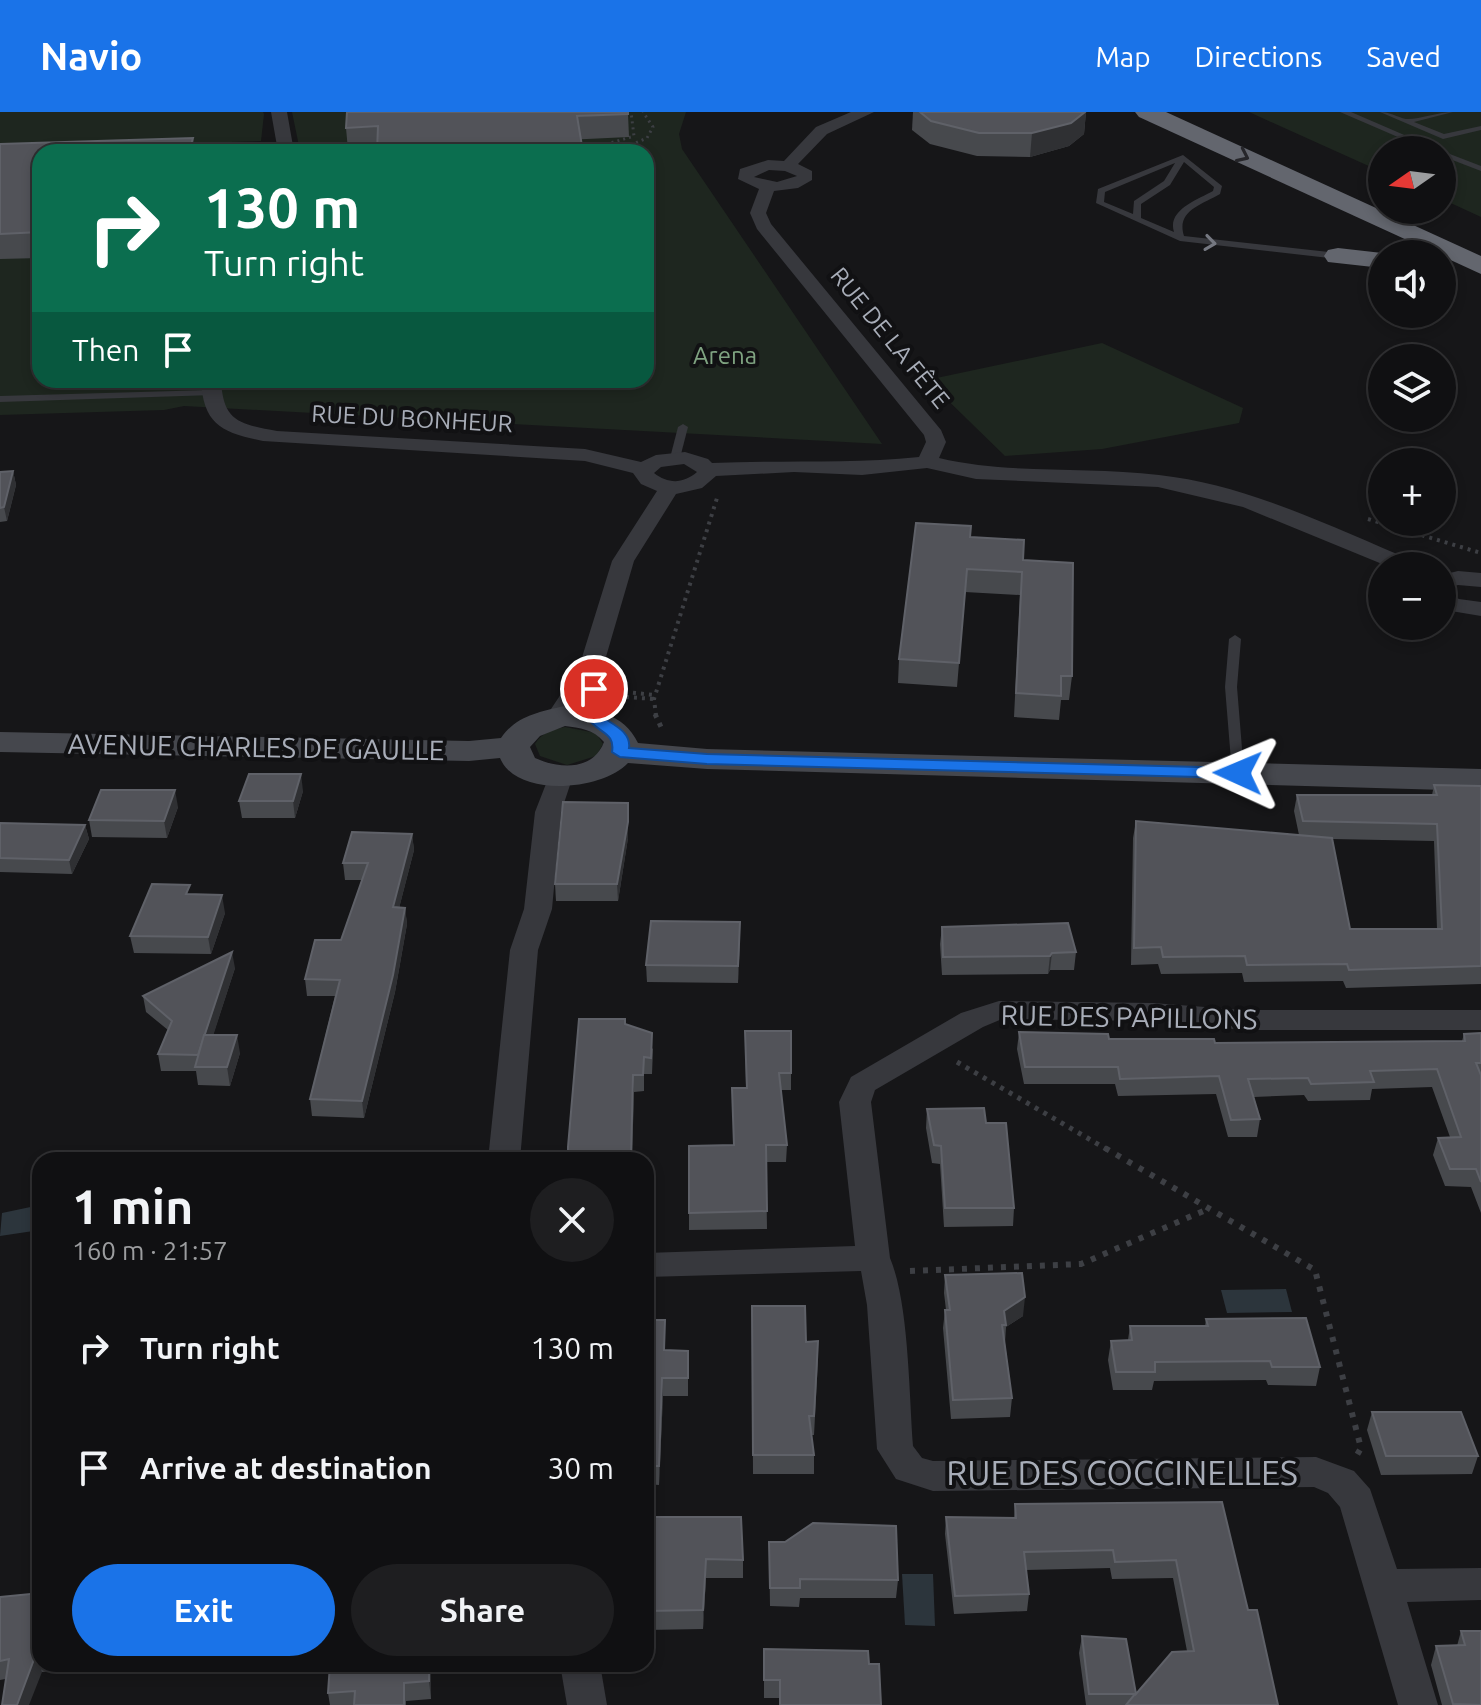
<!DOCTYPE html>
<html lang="en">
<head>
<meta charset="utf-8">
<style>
	:root { --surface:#101012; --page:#1e1e20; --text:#f1f3f6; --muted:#9c9d9f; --line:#303032; --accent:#1a73e8 }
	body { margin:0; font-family:Ubuntu,sans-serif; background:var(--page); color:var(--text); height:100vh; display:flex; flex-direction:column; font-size:30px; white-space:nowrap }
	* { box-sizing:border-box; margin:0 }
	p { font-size:26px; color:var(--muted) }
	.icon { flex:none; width:44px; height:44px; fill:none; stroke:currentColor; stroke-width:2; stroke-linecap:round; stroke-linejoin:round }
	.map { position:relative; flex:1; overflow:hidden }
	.sheet { position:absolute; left:32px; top:1040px; width:622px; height:520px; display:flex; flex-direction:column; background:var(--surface); border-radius:24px; box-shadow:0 4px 12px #0003,0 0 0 2px var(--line) }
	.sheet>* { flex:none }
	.banner { position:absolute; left:32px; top:32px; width:622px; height:244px; border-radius:24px; box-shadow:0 4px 12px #0003,0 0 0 2px var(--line); background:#0b6e4f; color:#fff; overflow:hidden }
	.needle { width:52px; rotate:256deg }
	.fabs { position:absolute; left:1368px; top:24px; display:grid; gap:16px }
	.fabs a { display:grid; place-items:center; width:88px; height:88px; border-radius:50%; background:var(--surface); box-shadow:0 4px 12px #0003,0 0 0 2px var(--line); font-size:40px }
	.pin { position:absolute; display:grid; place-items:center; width:68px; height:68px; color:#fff; margin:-34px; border:4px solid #fff; border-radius:50%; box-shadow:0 2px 8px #0007 }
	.me { position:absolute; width:88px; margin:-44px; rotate:271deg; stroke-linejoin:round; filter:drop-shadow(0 0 6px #0008) }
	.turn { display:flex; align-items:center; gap:28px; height:168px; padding:0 40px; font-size:36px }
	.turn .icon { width:104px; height:104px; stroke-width:2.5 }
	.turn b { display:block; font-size:56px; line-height:68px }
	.then { display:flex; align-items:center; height:76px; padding:0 40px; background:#0003; gap:16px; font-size:30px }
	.round { display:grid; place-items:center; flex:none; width:84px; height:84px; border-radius:42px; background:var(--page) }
	.headline { display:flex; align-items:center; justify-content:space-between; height:136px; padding:0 40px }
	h1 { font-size:48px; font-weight:600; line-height:60px }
	.cta { display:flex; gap:16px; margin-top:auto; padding:16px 40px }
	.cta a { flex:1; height:92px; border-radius:48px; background:var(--accent); color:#fff; font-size:32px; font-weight:600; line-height:92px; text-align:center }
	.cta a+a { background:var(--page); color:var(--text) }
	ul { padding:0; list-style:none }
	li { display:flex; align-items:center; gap:24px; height:120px; padding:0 40px }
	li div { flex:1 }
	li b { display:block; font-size:30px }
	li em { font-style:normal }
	header { display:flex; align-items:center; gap:48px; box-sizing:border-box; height:112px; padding:0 40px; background:var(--accent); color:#fff }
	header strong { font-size:38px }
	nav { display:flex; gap:44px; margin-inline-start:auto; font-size:28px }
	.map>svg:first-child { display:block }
	.green { fill:#1e261f; fill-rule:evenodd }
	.water { fill:#2c353c }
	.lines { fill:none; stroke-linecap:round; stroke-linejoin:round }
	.path-far3 { stroke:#3d3f44; stroke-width:3; stroke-dasharray:2 4; stroke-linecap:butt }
	.path-far2 { stroke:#3d3f44; stroke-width:4; stroke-dasharray:3 5; stroke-linecap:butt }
	.path-far1 { stroke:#3d3f44; stroke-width:5; stroke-dasharray:4 6; stroke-linecap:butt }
	.path { stroke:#3d3f44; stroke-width:6; stroke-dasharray:5 8; stroke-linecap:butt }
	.lane { fill:#37383d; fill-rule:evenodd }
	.street { fill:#37383d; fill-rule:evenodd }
	.secondary { fill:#45474d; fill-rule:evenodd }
	.highway { fill:#63666e; fill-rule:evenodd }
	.wall { fill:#47494d; fill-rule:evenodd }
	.shaded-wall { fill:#2f3033 }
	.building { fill:#525359; stroke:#5f6168; stroke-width:2 }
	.oneway { stroke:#26262a }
	.oneway2 { stroke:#757881 }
	.route { fill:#1a73e8; stroke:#114b97; stroke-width:2 }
	.labels { text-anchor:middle; stroke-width:8; stroke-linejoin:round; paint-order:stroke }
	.far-street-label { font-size:24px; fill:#a8adb8; stroke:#111113 }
	.far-park-label { font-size:24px; fill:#7fa381; stroke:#111113 }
	.street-label { font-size:28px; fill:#a8adb8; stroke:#111113 }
	.near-street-label { font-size:34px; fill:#a8adb8; stroke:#111113 }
</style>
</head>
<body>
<header>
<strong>Navio</strong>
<nav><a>Map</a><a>Directions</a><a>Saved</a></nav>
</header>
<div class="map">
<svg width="1481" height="1593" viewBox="0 0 1481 1593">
	<rect width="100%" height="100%" fill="#161618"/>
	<g class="green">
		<polygon points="0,0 263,0 264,2 261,29 0,37"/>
		<path d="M 292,0 L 686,0 L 679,22 L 682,37 L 882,332 L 184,294 L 164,298 L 0,303 L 0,40 L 299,34 ZM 40,40 L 646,40 L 646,268 L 40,268 Z"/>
		<polygon points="1249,0 1481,0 1481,105 1442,87 1442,38 1382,38 1382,60"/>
		<polygon points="1102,231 1243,296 1239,311 1102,337 1005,344 927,268"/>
		<path d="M 565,615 L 596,621 L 603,632 L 596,644 L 567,653 L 540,644 L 535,632 C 542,620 552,618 565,615 Z"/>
	</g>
	<g class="water">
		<polygon points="40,1093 40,1118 0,1124 2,1101"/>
		<polygon points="1286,1177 1292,1200 1227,1201 1221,1178"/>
		<polygon points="902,1462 933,1462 935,1514 905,1513"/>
	</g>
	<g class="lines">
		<g class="path-far3">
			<polyline points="576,35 607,32 634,24 631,0"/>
			<polyline points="614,40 647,26 653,15 643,0"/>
		</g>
		<g class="path-far2">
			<polyline points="1368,407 1481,441"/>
			<polyline points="625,580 655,583"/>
			<polyline points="626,585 654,587"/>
			<polyline points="656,604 654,587 717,386"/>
		</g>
		<g class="path-far1">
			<polyline points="655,602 662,617"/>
			<polyline points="957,950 1108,1038"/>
		</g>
		<g class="path">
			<polyline points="1105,1036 1315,1158 1361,1336 1357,1343"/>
			<polyline points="910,1159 1081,1152 1208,1097"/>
		</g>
		<g class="lane">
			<polygon points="1340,0 1351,0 1439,38 1428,38"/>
			<path d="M 1380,0 C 1390,0 1397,5 1406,7 C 1417,8 1439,0 1453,0 L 1414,10 L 1444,22 L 1481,14 L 1481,18 L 1443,27 Z"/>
			<polygon points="1442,39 1481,54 1481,59 1442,44"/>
			<path d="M 1183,43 L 1222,74 L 1220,82 C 1201,93 1176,99 1184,124 L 1338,141 L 1342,144 L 1338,147 L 1180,129 L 1096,91 L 1098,77 ZM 1184,50 L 1214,75 L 1213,79 C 1197,88 1167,98 1174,120 L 1141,106 L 1141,92 L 1170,73 ZM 1175,51 L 1164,69 L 1134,89 L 1133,102 L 1104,90 L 1105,80 Z"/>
			<polygon points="646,157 651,158 652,160 646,163"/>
			<polygon points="210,278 215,281 213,283 0,290 0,284"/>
			<polygon points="683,312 688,315 680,346 679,348 671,348 670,346 678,315"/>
			<polygon points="1235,523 1241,527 1237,575 1244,661 1238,665 1232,661 1225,575 1229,527"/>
		</g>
		<g class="street">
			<polygon points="271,0 287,0 293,34 290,40 274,40 277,34"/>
			<path d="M 851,0 L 874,0 L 827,22 L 798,52 L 812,59 L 812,68 L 798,76 L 774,79 L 766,101 L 771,112 L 941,318 L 946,330 L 939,346 C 1011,363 1086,354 1159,363 C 1249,373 1331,415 1414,449 L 1417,454 L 1387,454 L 1243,395 L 1158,375 L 976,367 L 927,356 L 862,363 L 794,360 L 716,364 L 702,376 L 676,382 L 634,449 L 603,555 L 612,610 L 609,615 L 591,615 L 584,585 L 566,611 L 548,611 L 545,606 L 579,555 L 612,449 L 657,379 L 641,372 L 633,361 L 585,349 L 263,329 C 223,321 203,313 201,268 L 221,268 C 223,310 240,312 277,319 L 585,337 L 641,350 L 656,343 L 685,340 L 708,347 L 712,351 C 781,348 850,352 919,345 L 926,330 L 924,323 L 757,117 L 750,101 L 759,77 L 738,67 L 740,57 L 768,48 L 784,49 L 816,15 ZM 769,58 L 785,59 L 797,64 L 777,70 L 754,65 ZM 684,352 L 697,360 C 683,372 668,372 654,361 L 661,355 Z"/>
			<polygon points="1458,459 1481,461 1481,475 1458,473 1442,477 1442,463"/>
			<polygon points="1442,479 1459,487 1481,490 1481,504 1445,498 1442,496"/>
			<polygon points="560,656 569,659 573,664 561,700 552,797 538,838 520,1048 488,1048 510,838 524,797 535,700 551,659"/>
			<path d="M 999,889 L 1153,891 L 1244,898 L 1481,898 L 1481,918 L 1244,918 L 1153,909 L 1002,907 L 983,915 L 875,978 L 871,990 L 890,1146 C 909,1191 909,1283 913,1334 L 922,1346 L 933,1349 L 1316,1345 L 1354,1359 L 1370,1377 L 1397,1457 L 1481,1456 L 1481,1488 L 1407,1490 L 1438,1593 L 1398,1593 L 1340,1395 L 1328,1381 L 1314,1375 L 933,1379 L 896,1367 L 877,1337 L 867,1193 L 861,1159 L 646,1165 L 646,1141 L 855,1134 L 839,990 L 851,965 L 961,901 Z"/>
			<polygon points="560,1552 600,1552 607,1593 567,1593"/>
		</g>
		<path class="secondary" d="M 564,594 C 594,597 624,601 638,631 L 707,637 L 1481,657 L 1481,679 L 707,657 L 628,651 C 603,678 517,687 500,646 L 469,649 L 0,640 L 0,620 L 469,629 L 501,626 C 516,604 539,600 564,594 ZM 565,614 C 580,616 593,617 604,630 C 593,659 559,657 535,646 L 530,635 L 540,624 Z"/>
		<g class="highway">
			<polygon points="1135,0 1166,0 1481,144 1481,162 1139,5"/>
			<polygon points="1338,136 1391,142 1382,142 1382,156 1328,150 1324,144 1328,138"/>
		</g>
	</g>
	<g class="wall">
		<polygon points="913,0 1086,0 1084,22 1069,34 1030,45 977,44 930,32 912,18"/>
		<polygon points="628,2 629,25 377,37 348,38 346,16"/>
		<polygon points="193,26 195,40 40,40 40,146 0,147 0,32"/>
		<polygon points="13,359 16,373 7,409 0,410 0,360"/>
		<polygon points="970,425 1023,448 1072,564 1069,588 1061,588 1059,608 1014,605 1020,483 965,480 957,575 898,571 899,547"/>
		<path d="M 1434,673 L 1481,674 L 1481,872 L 1346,876 L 1343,869 L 1244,870 L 1242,861 L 1161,862 L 1158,852 L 1131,853 L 1133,726 L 1136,709 L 1299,723 L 1294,699 L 1297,683 L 1432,683 ZM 1332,727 L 1434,729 L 1437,817 L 1350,817 Z"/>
		<polygon points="303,679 295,706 242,706 239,689"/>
		<polygon points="178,695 167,726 92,725 89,708"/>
		<polygon points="0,711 85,713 89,727 72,762 0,760"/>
		<polygon points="412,722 414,738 399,796 405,796 407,812 395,880 364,1006 312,1004 310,987 335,884 307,884 305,867 341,828 362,768 345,768 343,751"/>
		<polygon points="628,726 618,789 556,789 555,772"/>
		<polygon points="225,801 211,842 134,841 130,824"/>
		<polygon points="942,815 1076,840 1074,858 1050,858 1048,862 942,863 940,832"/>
		<polygon points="740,828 738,871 647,870 646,853"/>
		<polygon points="235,856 213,923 240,941 230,974 198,973 196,959 161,959 158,942 168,918 146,900 143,884"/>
		<polygon points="625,912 653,937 652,962 644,962 644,979 634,980 632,1046 568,1048"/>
		<polygon points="745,919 791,919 791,978 780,978 787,1033 786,1050 766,1050 767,1117 689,1118 689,1034 733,1033 746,976"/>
		<polygon points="1019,920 1109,927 1215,931 1462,929 1464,922 1481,921 1481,1101 1471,1075 1445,1074 1433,1043 1438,1026 1450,1025 1432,975 1372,977 1370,988 1308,989 1304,983 1254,985 1260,1007 1257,1025 1228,1025 1216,982 1118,984 1115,972 1024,972 1017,937"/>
		<polygon points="927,997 986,1011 1014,1096 1013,1114 944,1115 940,1052 932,1051 926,1016"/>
		<polygon points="945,1163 1023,1204 1006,1215 1005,1231 1012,1286 1010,1305 951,1307 943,1216 945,1198 946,1198 944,1181"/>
		<polygon points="752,1194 806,1230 818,1248 814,1323 811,1323 814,1343 814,1362 753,1362"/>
		<polygon points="1206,1207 1320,1255 1316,1274 1268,1273 1266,1268 1154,1269 1152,1278 1113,1278 1108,1248 1111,1229 1128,1228 1130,1214 1205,1214"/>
		<polygon points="646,1208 665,1227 665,1238 688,1239 688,1284 663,1284 659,1373 646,1372"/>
		<polygon points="1372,1300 1478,1344 1472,1362 1381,1363 1367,1318"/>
		<polygon points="1222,1390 1248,1498 1278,1593 1086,1593 1079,1541 1082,1524 1136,1582 1187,1539 1173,1466 1112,1467 1110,1456 1026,1458 1029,1482 1027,1499 954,1502 945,1422 946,1405 1014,1406 1015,1392"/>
		<polygon points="646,1405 743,1448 743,1466 706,1466 703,1517 646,1518"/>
		<polygon points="769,1430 898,1468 896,1486 800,1486 799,1495 770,1494"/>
		<polygon points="40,1481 40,1552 101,1552 101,1553 42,1560 0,1568 0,1485"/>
		<polygon points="1461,1519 1481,1593 1442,1593 1431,1553 1436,1534 1457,1534"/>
		<polygon points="764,1537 868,1539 779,1586 764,1586"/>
		<polygon points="330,1552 431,1552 431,1587 406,1589 406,1593 330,1593 328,1581"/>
	</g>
	<g class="shaded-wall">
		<polygon points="1086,0 1084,22 1069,34 1030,45 1032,21"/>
		<polygon points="193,26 195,40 189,40"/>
		<polygon points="13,359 16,373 7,409 4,395"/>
		<polygon points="301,662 303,679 295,706 293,689"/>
		<polygon points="175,678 178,695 167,726 164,709"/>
		<polygon points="628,691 628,726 618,789 617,772"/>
		<polygon points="85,713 89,727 72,762 69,748"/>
		<polygon points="412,722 414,738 395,812 393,795"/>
		<polygon points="222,783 225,801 211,842 208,825"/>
		<polygon points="405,796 407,812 395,880 364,1006 362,989"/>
		<polygon points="740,810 740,828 738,871 738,854"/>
		<polygon points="232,840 235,856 203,955 199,943"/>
		<polygon points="1052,841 1050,858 1048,862 1050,844"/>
		<polygon points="237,923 240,941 230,974 227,955"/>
		<polygon points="633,963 634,980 632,1048"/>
		<polygon points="1025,1185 1023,1204 1006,1215 1004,1199"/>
		<polygon points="662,1266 663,1284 659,1373 659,1354"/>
		<polygon points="706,1447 706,1466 703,1517 703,1498"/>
		<polygon points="36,1542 42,1560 29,1593 17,1593"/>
		<polygon points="429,1552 431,1552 431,1587 429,1569"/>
	</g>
	<g class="building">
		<polygon points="347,0 628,0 628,2 577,4 583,40 377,40 378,14 346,16"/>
		<polygon points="920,0 1085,0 1071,11 1032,21 979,21 931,9"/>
		<polygon points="193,26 189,40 40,40 40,120 0,122 0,32"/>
		<polygon points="13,359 4,395 0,396 0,360"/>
		<polygon points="916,411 971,414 970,425 1024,428 1023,448 1073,451 1072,564 1061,564 1061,584 1016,581 1022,460 967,457 959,551 899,547"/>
		<polygon points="249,662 301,662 293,689 239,689"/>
		<polygon points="1434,673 1481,674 1481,854 1349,858 1347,852 1247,853 1245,844 1163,845 1161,835 1134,836 1136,709 1332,726 1350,817 1442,817 1437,712 1303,709 1297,683 1437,683"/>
		<polygon points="101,678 175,678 164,709 89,708"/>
		<polygon points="563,690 628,691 628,710 617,772 555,772"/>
		<polygon points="0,711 85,713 69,748 0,746"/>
		<polygon points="352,720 412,722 393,795 405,796 393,863 362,989 310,987 340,868 305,867 315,828 341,828 368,751 343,751"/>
		<polygon points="152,772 190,773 186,782 222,783 208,825 130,824"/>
		<polygon points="651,809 740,810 738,854 646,853"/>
		<polygon points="1068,811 1076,840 1052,841 1050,844 943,845 942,815"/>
		<polygon points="232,840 198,943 158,942 172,909 143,884"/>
		<polygon points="579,907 625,907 625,912 652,921 651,946 644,945 643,963 633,963 631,1046 636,1046 637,1048 568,1048 568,1035"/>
		<polygon points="745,919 791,919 791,961 779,961 787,1033 766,1033 767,1099 689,1101 689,1034 734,1033 732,976 747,976"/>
		<polygon points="1019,920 1108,922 1109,927 1214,927 1215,931 1465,929 1464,922 1481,921 1481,951 1476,951 1481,963 1481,1070 1476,1057 1450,1057 1438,1026 1461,1025 1437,957 1370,959 1374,970 1311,972 1308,966 1248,967 1260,1007 1231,1008 1219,964 1120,967 1118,955 1025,955"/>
		<polygon points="204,923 237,923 227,955 195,955"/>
		<polygon points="984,996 986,1011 1006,1011 1014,1096 945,1096 941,1034 934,1033 927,997"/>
		<polygon points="1022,1161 1025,1185 1004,1199 1006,1213 1002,1213 1012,1286 953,1288 945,1198 950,1198 945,1163"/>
		<polygon points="752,1194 805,1194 806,1230 818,1229 814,1304 809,1304 814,1343 753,1343"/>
		<polygon points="1306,1206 1320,1255 1272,1255 1270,1249 1155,1250 1155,1260 1116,1260 1111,1229 1132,1228 1130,1214 1208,1214 1206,1207"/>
		<polygon points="646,1208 665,1208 664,1238 688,1239 688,1266 662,1266 659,1354 646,1354"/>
		<polygon points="1372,1300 1461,1300 1478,1344 1386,1344"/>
		<polygon points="1222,1390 1248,1498 1257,1498 1278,1593 1126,1593 1135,1582 1089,1582 1082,1524 1126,1527 1136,1582 1172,1540 1194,1539 1176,1448 1115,1450 1113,1438 1024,1440 1029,1482 955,1484 946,1405 1016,1406 1015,1392"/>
		<polygon points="646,1405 741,1405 743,1448 706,1447 703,1498 646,1499"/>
		<polygon points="813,1411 896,1414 898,1468 800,1467 800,1476 770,1476 769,1430 785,1430"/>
		<polygon points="40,1481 40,1542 36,1542 17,1593 2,1593 9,1547 0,1549 0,1485"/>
		<polygon points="1461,1519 1481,1519 1481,1593 1453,1592 1436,1534 1465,1533"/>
		<polygon points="764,1537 868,1539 869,1552 879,1552 881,1593 780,1593 780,1568 764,1568"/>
		<polygon points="330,1552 429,1552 429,1569 404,1571 404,1593 354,1593 355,1579 328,1581"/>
	</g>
	<defs><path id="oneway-chevron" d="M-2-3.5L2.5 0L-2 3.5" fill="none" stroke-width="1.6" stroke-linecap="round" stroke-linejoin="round" transform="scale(2)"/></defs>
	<use class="oneway" href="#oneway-chevron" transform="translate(1243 44) rotate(25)"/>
	<use class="oneway2" href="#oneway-chevron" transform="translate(1210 131) rotate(8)"/>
	<path class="route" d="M 594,572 L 602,577 L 607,608 C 618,615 631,622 629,636 L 707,642 L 1238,656 L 1246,661 L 1238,666 L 707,652 L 620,645 L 612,640 C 615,622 602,622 591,610 L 586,577 Z"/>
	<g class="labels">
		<g class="far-street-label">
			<text transform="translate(890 226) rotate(51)" y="8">RUE DE LA FÊTE</text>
			<text transform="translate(412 307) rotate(3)" y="8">RUE DU BONHEUR</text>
		</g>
		<g class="far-park-label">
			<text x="725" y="252">Arena</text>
		</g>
		<g class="street-label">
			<text transform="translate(256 635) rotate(1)" y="10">AVENUE CHARLES DE GAULLE</text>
			<text transform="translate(1129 905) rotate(1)" y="10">RUE DES PAPILLONS</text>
		</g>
		<g class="near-street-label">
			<text x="1122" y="1373">RUE DES COCCINELLES</text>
		</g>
	</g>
</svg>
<div class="fabs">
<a><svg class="needle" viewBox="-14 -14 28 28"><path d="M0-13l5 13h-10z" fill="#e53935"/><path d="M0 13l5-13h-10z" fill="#9c9d9f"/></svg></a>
<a><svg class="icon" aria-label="sound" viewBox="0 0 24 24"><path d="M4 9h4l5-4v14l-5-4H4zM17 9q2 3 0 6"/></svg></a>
<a><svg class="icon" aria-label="layers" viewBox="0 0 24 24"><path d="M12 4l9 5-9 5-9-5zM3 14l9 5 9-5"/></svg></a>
<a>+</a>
<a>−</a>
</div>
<div class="pin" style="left:594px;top:577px;background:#d93025"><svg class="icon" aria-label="arrive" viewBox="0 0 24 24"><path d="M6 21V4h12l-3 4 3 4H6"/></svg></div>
<svg class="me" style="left:1238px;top:661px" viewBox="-20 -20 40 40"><path d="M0-17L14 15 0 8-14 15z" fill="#1a73e8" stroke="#fff" stroke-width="4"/></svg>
<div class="banner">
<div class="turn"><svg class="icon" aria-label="right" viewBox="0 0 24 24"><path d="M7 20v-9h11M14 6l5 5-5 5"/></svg><div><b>130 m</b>Turn right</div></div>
<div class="then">Then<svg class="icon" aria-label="arrive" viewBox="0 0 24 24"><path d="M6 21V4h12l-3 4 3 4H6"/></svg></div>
</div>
<section class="sheet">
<div class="headline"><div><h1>1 min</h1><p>160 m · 21:57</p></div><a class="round"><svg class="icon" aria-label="close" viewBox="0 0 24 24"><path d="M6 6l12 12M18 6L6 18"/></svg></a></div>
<ul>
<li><svg class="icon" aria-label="right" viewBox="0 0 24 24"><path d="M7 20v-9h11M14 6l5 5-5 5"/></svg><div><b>Turn right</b></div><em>130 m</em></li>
<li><svg class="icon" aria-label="arrive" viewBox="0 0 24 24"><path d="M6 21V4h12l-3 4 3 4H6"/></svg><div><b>Arrive at destination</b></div><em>30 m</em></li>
</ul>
<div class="cta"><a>Exit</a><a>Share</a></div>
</section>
</div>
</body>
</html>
